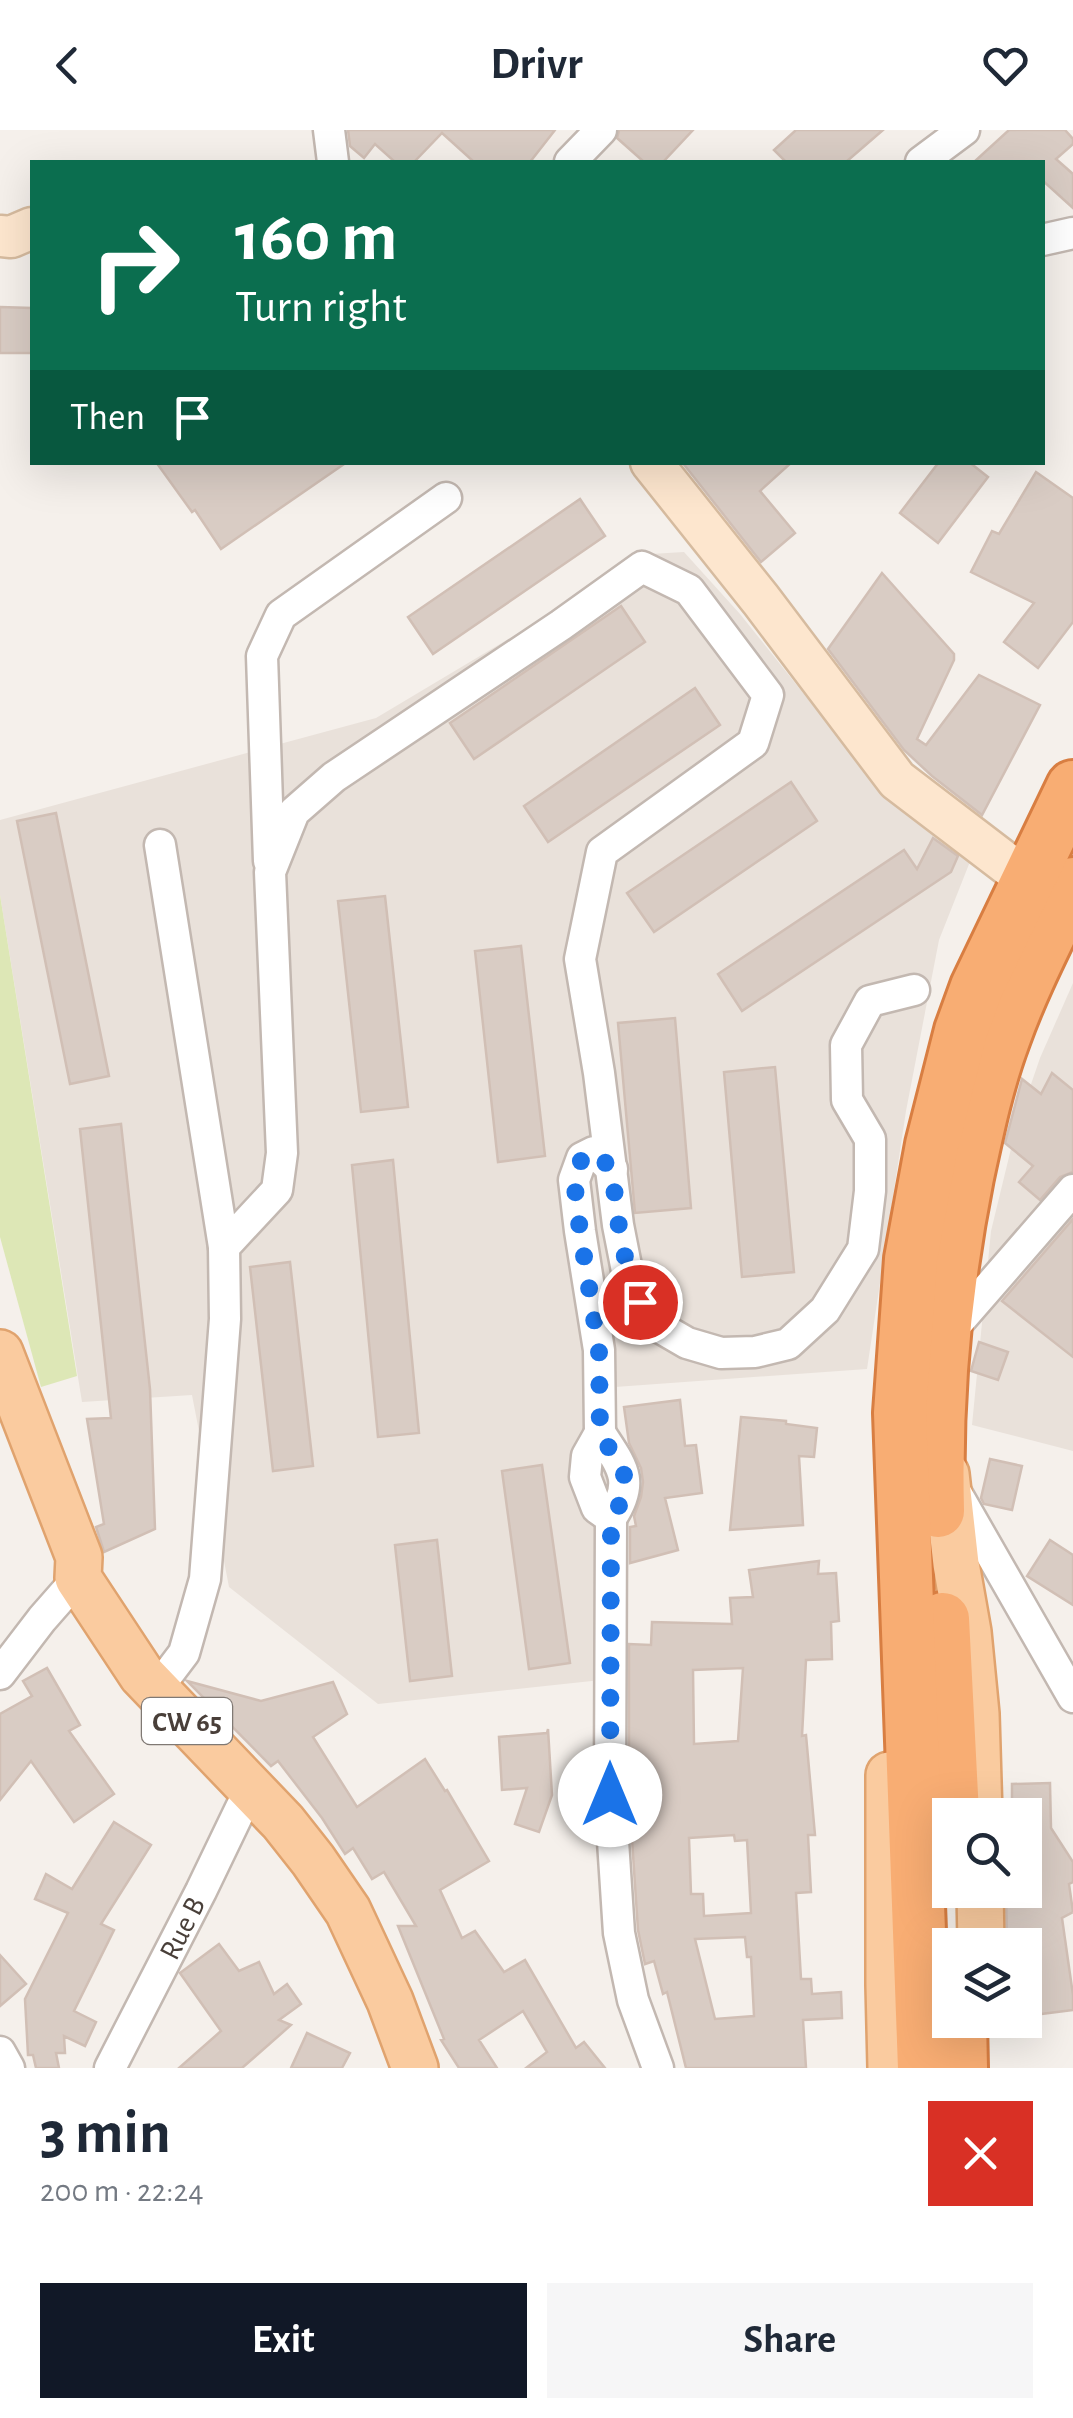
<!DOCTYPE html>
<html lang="en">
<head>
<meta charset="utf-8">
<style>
	:root { --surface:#fff; --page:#f6f6f7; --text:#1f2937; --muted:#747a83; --accent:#111827 }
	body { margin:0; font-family:"Alegreya Sans",sans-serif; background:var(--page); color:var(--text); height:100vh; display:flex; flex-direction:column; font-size:38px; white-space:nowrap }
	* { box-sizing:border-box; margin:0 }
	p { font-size:32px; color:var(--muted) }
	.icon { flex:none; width:55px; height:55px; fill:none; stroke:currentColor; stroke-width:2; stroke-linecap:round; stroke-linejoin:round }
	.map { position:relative; height:1938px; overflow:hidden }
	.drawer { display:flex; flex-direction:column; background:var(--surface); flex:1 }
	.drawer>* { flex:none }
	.guide { position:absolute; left:30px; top:30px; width:1015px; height:305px; border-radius:0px; box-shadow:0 10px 40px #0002; background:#0b6e4f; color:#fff; overflow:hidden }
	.buttons { position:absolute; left:932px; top:1668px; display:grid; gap:20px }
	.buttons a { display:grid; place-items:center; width:110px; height:110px; border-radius:0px; background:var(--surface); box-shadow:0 10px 40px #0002; font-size:50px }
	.pin { position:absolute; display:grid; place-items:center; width:85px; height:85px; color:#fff; margin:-42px; border:5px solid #fff; border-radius:50%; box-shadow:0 2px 10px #0007 }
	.me { position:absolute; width:110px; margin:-55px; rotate:0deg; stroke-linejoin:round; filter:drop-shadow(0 0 8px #0008) }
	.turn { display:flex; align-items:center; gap:35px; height:210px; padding:0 40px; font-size:45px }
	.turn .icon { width:130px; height:130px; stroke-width:2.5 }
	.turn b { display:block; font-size:70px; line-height:85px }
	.then { display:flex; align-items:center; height:95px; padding:0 40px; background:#0003; gap:20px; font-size:38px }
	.round { display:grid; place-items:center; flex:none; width:105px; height:105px; border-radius:0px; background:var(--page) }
	.headline { display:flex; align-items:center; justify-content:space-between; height:170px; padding:0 40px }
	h1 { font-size:60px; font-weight:700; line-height:75px }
	.button { display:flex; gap:20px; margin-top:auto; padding:20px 40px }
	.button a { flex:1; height:115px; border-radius:0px; background:var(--accent); color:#fff; font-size:40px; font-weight:700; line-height:115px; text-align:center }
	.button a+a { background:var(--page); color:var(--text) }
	header { display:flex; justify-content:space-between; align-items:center; height:130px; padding:0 40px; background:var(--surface); font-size:45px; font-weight:700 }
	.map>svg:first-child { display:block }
	.residential { fill:#e9e1da }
	.green { fill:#dde7b6 }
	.building { fill:#d9ccc4; stroke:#d1bfb5; stroke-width:2.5; fill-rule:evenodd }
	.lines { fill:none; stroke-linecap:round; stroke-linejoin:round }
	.street-casing { stroke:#c3b8b1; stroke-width:35 }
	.secondary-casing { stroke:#d6bb9f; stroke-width:45 }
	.primary-casing { stroke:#e0a36e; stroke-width:50 }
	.highway-casing { stroke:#d87e42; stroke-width:58 }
	.street { stroke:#fff; stroke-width:30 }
	.secondary { stroke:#fde6ce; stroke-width:40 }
	.primary { stroke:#facb9f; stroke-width:45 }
	.highway { stroke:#f8ad73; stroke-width:52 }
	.route { stroke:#1a73e8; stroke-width:18; stroke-dasharray:0 32.4 }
	.labels { text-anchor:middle; stroke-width:8; stroke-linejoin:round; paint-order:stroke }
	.shield { fill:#fff; stroke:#807974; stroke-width:2.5 }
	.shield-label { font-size:28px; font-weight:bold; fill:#493f39 }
	.street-label { font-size:30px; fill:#493f39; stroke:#fff }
</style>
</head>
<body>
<header><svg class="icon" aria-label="back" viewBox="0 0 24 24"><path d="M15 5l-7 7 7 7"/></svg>Drivr<svg class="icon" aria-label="heart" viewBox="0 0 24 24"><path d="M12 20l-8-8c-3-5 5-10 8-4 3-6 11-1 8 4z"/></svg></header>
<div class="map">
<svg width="1073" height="1938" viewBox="0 0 1073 1938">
	<rect width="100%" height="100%" fill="#f5f0eb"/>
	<g class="residential">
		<polygon points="684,422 740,484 879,658 975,719 939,810 906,981 867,1239 615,1257 601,1550 378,1574 229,1457 192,1265 82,1272 0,765 0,690 376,588 651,424"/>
		<polygon points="1073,853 1073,1321 972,1295 991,1101 1016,998 1040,928"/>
	</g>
	<polygon class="green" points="0,765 77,1246 41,1257 0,1107"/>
	<g class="building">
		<polygon points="348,0 555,0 530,32 474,32 442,3 414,32 395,32 375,14 364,28 350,16"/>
		<polygon points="619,0 693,0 663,32 644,32 617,8"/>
		<polygon points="796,0 883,0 846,32 786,32 774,20"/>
		<polygon points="1009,0 1065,0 1073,9 1073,14 1056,29 1073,44 1073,78 1042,50 1042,32 974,32"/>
		<polygon points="0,177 32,178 32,223 0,223"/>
		<polygon points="156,332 347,332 221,419 195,380 192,382"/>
		<polygon points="682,332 792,332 760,361 795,403 761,432"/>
		<polygon points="939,332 969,332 988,347 938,413 900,383"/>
		<polygon points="1036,342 1073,368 1073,492 1038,538 1004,512 1034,473 971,442 992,401 999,404"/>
		<polygon points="580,369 605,406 433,524 408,487"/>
		<polygon points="882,443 954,524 954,530 917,609 926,615 979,545 1040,575 982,685 932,646 904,620 828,519"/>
		<polygon points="621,476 645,512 474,629 450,593"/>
		<polygon points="695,558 720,595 548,712 524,676"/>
		<polygon points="791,652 817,691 654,802 627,763"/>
		<polygon points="56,683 109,946 70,954 17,691"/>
		<polygon points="933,708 958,726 951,742 742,881 718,844 904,720 917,739"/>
		<polygon points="385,766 408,977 361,982 338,771"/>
		<polygon points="521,816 545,1026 498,1032 475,821"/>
		<polygon points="675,888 691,1078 635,1083 618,893"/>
		<polygon points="775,937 794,1142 742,1147 724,942"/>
		<polygon points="1052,943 1073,960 1073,1042 1060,1047 1040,1070 1019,1052 1033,1036 1005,1013 1022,949 1041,964"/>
		<polygon points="121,994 150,1259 155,1399 104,1422 96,1397 104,1394 87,1289 111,1288 80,999"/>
		<polygon points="393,1030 419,1303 378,1307 352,1035"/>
		<polygon points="1073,1089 1073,1227 1002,1171"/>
		<polygon points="290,1132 313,1336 273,1341 250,1137"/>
		<polygon points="979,1212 1008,1222 998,1250 971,1241"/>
		<polygon points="680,1270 685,1316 696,1315 702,1363 665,1368 678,1420 630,1433 630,1397 636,1396 634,1386 641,1367 643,1352 641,1338 629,1313 624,1277"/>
		<polygon points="741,1287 786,1291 786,1294 817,1298 814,1327 799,1326 803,1395 730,1400"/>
		<polygon points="990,1329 1022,1336 1012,1380 984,1374 981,1368"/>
		<polygon points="542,1335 570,1533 529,1539 502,1341"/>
		<polygon points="437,1410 452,1546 410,1551 395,1415"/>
		<polygon points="1050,1410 1073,1425 1073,1475 1027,1446"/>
		<path d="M 819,1431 L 818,1444 L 836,1443 L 839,1491 L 831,1492 L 832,1529 L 806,1530 L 802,1606 L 806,1605 L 815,1705 L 808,1705 L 811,1762 L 796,1763 L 801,1849 L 811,1849 L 812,1864 L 841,1862 L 842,1888 L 803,1890 L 806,1938 L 686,1938 L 667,1862 L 663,1864 L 654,1831 L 645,1834 L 638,1800 L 629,1664 L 629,1514 L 651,1515 L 652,1492 L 732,1494 L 730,1468 L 753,1467 L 749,1440 ZM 743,1538 L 738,1611 L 694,1614 L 693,1540 ZM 734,1705 L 735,1711 L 747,1710 L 751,1783 L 704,1786 L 703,1764 L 691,1764 L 689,1708 ZM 745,1807 L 747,1827 L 751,1827 L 754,1886 L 715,1889 L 695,1809 Z"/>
		<polygon points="47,1538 80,1595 69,1601 114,1664 74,1692 31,1631 0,1670 0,1584 32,1566 23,1551"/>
		<polygon points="187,1551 261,1571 333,1552 347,1584 313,1607 357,1677 425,1629 445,1661 447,1660 489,1731 440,1760 462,1808 475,1801 504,1842 525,1830 576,1918 584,1912 605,1938 526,1938 547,1922 523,1881 479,1910 497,1938 459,1938 441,1910 444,1909 398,1796 416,1796 384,1742 372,1749 353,1718 345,1724 322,1688 278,1631 271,1636"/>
		<polygon points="548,1599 552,1665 539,1702 515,1694 527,1658 502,1660 499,1607 547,1603"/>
		<polygon points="1050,1653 1051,1698 1073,1732 1073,1752 1069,1754 1073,1782 1062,1788 1073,1865 1073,1880 1025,1886 1025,1815 1007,1815 1006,1760 1025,1760 1025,1685 1012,1685 1012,1654"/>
		<polygon points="114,1692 151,1715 101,1794 114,1800 74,1881 96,1892 85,1916 64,1906 65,1923 56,1923 59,1938 36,1938 33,1925 28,1925 25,1869 68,1783 35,1769 46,1744 72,1759"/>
		<polygon points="219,1814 239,1841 259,1832 274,1864 287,1854 301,1874 279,1890 291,1895 242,1938 179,1938 221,1901 180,1843"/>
		<polygon points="0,1825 26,1854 0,1876"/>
		<polygon points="307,1903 350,1923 342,1938 291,1938"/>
	</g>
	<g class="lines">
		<g class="street-casing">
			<g id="street">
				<polyline points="329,0 333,32"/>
				<polyline points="570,32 601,0"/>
				<polyline points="921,32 964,0"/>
				<polyline points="1042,110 1073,103"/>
				<polyline points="160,715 224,1117"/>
				<polyline points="269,731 262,526 281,485 446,368"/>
				<polyline points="947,1205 1073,1060"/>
				<polyline points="600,1303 599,1220 580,1101 574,1050 582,1028 594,1022 612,1039"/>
				<path d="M 600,1303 C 622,1337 636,1351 611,1388 L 597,1378 L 585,1347 L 587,1326 Z"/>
				<polyline points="955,1361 1073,1567"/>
				<polyline points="611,1388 610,1665 619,1803 633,1870 658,1938"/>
				<polyline points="0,1544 42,1489 78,1448"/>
				<polyline points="156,1560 184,1523 205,1449 225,1189 224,1117 277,1060 282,1023 270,742 294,682 334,647 561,495 642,437 689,460 768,565 753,613 602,722 580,829 599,943 618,1095 628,1146 640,1171 656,1195 687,1213 721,1223 755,1222 788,1214 825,1180 863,1119 870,1061 870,1009 847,970 846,915 870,871 914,860"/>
				<polyline points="0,1922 9,1938"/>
				<polyline points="110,1938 201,1761 251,1657"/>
			</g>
		</g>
		<g class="secondary-casing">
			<g id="secondary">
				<polyline points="0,106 11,107 32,98"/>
				<polyline points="651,332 761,470 897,650 1028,750"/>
			</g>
		</g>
		<g class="primary-casing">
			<g id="primary">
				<polyline points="0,1223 79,1427 78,1448 142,1545 283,1692 313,1730 348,1781 390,1871 415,1938"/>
				<polyline points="946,1344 956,1434 968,1502 976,1584 979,1685"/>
				<polyline points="889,1645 889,1855 891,1938"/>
				<polyline points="980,1760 981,1815"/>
			</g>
		</g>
		<g class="highway-casing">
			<g id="highway">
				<path d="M 938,1381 C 935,1268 945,1157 967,1047 C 977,1000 987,952 1004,907 C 1023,854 1049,805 1073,754"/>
				<polyline points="943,1489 953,1685"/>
				<polyline points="960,1890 961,1938"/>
				<polyline points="924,1938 900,1283 911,1129 932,1015 961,901 977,857 1073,657"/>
			</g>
		</g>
		<use href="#street" class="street"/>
		<use href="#secondary" class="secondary"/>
		<use href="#primary" class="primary"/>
		<use href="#highway" class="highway"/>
	</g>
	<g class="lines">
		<path class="route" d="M 610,1665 L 611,1388 L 624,1368 L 624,1341 L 600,1304 L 599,1220 L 580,1101 L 574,1050 L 582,1028 L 594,1022 L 612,1039 C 617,1085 621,1129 640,1172"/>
	</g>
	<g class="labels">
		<rect class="shield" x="142" y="1568" width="90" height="46" rx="8"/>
		<g class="shield-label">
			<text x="187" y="1601">CW 65</text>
		</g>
		<g class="street-label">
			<text transform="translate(182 1798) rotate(-63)" y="10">Rue B</text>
		</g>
	</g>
</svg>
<div class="buttons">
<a><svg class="icon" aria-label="search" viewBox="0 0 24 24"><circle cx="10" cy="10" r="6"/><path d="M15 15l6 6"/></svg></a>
<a><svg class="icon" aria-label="layers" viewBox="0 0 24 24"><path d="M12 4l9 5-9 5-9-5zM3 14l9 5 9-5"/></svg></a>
</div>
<div class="pin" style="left:640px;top:1172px;background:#d93025"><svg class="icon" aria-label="arrive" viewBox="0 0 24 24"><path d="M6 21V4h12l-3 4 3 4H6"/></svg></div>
<svg class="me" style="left:610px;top:1665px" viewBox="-20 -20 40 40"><circle r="19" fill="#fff"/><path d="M0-13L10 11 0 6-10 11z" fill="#1a73e8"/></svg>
<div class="guide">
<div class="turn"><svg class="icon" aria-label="right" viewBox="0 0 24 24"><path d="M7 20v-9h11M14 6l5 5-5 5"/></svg><div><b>160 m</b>Turn right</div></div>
<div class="then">Then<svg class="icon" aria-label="arrive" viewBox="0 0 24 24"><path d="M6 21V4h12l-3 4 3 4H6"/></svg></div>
</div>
</div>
<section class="drawer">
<div class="headline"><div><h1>3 min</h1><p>200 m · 22:24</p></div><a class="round" style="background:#d93025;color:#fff"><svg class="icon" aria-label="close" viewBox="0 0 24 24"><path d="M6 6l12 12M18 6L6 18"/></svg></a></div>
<div class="button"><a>Exit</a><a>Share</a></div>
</section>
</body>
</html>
